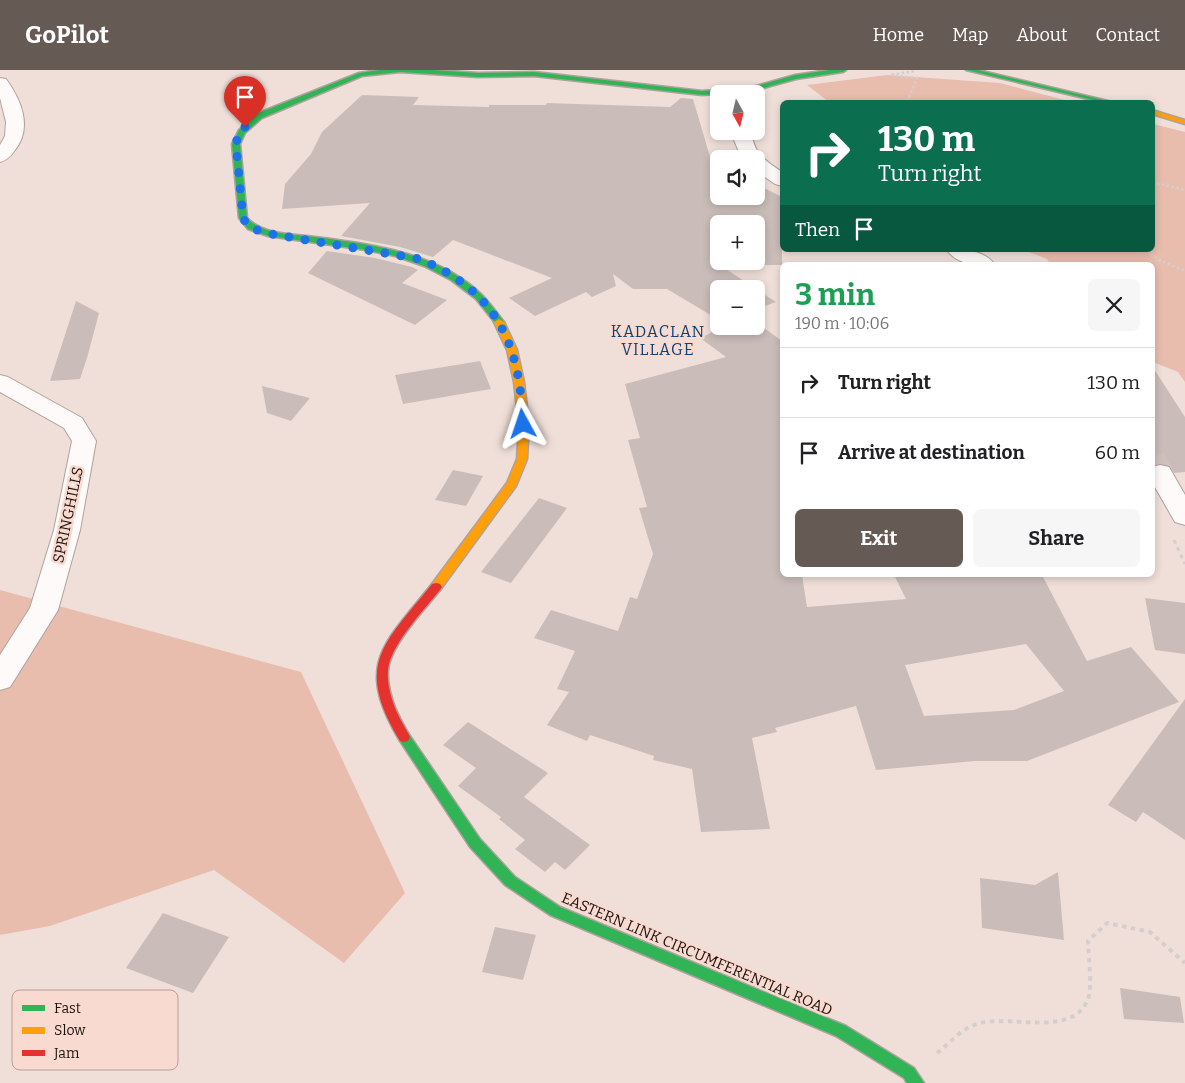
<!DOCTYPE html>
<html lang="en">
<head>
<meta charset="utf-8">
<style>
	:root { --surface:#fff; --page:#f6f6f6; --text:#202124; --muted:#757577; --line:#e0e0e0; --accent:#665a55 }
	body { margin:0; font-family:Bitter,serif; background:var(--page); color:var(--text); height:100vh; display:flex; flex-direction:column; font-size:19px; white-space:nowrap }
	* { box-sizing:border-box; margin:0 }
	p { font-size:16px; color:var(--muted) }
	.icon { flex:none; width:28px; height:28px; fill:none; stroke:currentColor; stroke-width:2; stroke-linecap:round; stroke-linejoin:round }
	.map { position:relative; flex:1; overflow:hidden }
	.details { position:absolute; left:780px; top:192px; width:375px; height:315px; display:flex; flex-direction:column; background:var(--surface); border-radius:8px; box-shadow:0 2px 8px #0003 }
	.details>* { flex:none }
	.top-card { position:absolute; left:780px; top:30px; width:375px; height:152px; border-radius:8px; box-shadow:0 2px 8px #0003; background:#0b6e4f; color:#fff; overflow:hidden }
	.needle { width:32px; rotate:172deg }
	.controls { position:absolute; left:710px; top:15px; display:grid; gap:10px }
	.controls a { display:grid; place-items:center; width:55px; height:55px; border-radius:8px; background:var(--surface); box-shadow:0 2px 8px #0003; font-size:25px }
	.pin { position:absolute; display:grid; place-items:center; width:42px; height:42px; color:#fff; margin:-51px -21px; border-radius:50% 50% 50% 0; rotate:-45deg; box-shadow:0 0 5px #0007 }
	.pin .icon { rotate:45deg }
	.me { position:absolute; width:55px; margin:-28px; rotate:355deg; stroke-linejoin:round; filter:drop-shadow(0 0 4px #0008) }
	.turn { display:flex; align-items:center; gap:18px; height:105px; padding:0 15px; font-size:22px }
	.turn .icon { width:65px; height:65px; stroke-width:2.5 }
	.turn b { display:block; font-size:35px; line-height:42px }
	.then { display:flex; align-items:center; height:48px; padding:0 15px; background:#0003; gap:10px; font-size:19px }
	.round { display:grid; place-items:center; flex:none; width:52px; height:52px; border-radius:8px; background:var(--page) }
	.headline { display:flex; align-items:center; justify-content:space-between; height:85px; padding:0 15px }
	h1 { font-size:30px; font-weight:700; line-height:38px; color:#1e9e55 }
	.cta { display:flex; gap:10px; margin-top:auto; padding:10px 15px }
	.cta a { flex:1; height:58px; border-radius:8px; background:var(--accent); color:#fff; font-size:20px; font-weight:700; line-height:58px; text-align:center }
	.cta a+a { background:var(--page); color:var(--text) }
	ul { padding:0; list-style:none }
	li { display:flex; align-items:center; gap:15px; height:70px; padding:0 15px; border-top:1px solid var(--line) }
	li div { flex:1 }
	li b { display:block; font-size:19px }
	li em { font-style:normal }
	header { display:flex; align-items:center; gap:30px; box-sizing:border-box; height:70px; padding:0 25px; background:var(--accent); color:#fff }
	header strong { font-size:24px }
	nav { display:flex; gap:28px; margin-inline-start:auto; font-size:18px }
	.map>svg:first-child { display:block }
	.forest { fill:#e9bdae }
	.building { fill:#cabdb9; fill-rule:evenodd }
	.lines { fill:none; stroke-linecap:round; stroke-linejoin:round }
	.street-tunnel { stroke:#d0c0bb; stroke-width:26; stroke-dasharray:26 12; stroke-linecap:butt }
	.street-casing { stroke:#afa29e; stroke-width:2 }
	.fast-casing { stroke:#afa29e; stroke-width:3 }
	.slow-casing { stroke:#afa29e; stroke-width:3 }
	.jam-casing { stroke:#afa29e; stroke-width:3 }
	.path-far2 { stroke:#d4cfcd; stroke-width:2.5; stroke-dasharray:2.5 2.5; stroke-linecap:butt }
	.path-far1 { stroke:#d4cfcd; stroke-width:3; stroke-dasharray:4 4; stroke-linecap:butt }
	.path { stroke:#d4cfcd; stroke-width:4; stroke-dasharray:4.5 4.5; stroke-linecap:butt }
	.street { fill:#fdfaf9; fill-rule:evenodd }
	.fast { fill:#30b455; fill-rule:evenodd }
	.slow { fill:#ff9f0a; fill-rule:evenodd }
	.jam { fill:#e5322d; fill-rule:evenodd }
	.route { stroke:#1a73e8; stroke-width:9; stroke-dasharray:0 16.2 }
	.labels { text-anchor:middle; stroke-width:5; stroke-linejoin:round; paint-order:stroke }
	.street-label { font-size:15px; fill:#1c120e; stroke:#f9dad0 }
	.neighbourhood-label { font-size:16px; letter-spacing:1px; fill:#0b4475; stroke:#f9dad0 }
	.key { fill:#f9dad0; stroke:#b79e96; stroke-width:1 }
	.key-label { font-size:14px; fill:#1c120e }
</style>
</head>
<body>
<header>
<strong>GoPilot</strong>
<nav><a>Home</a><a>Map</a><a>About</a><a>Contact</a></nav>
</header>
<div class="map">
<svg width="1185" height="1013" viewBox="0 0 1185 1013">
	<rect width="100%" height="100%" fill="#f0dfd9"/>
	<g class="forest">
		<polygon points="887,5 1000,13 1072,32 829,32 807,15"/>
		<polygon points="1153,54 1185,62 1185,312 1178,302 1153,292 1152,195 1051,195 1047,189 1024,180 1152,180"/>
		<polygon points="0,520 301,602 405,823 344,893 214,800 50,856 0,865"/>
	</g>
	<g class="building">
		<path d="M 362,25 L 419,27 L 413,35 L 489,37 L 489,35 L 546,35 L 547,33 L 670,37 L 681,28 L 693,29 L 711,90 L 719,93 L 719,134 L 735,126 L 756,126 L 756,116 L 758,115 L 782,127 L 782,195 L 720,195 L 756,219 L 719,219 L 719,250 L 667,219 L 633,219 L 613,204 L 616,216 L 592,227 L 586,222 L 535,246 L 509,228 L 552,208 L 453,170 L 433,187 L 400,177 L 341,166 L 370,133 L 282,139 L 285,114 L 311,84 L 322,62 ZM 719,154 L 756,154 L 756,191 L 719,191 Z"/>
		<polygon points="327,181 375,188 412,197 418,200 402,213 447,230 415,255 308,203"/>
		<polygon points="756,219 776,232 756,239"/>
		<polygon points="76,231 99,243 87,288 80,309 50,311"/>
		<path d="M 756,252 L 782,271 L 782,505 L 802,505 L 807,537 L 906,529 L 894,505 L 1042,505 L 1087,591 L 1131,577 L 1179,632 L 1027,691 L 975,691 L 876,700 L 856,636 L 775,658 L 777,662 L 752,668 L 770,759 L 701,762 L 692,699 L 653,690 L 654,686 L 590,665 L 587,671 L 547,655 L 569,622 L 557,619 L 575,581 L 534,568 L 551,540 L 618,561 L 630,527 L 637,529 L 653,484 L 639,438 L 647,437 L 628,370 L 640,368 L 625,314 L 726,287 L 700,268 L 725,256 L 756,256 ZM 1026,574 L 1064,621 L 1014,640 L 924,646 L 905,595 Z"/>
		<polygon points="480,291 491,319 403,334 395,305"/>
		<polygon points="1152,296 1185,347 1185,402 1174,403 1169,395 1160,393 1152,395"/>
		<polygon points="262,316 310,328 291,351 267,343"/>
		<polygon points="453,400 483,406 466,436 435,430"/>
		<polygon points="539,428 567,438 511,513 481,502"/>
		<polygon points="1145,528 1185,533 1185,584 1155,580"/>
		<polygon points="1185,629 1185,770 1143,742 1136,752 1108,735"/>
		<polygon points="468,652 548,703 524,727 590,775 565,800 555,792 545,802 515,779 525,770 499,749 501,747 458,716 476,698 443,675"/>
		<polygon points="1058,802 1064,870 982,858 980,808 1035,815"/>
		<polygon points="163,843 229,867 193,923 126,898"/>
		<polygon points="495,857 536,865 523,910 482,902"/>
		<polygon points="1120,918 1180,927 1184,953 1124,949"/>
	</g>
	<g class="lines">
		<polyline class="street-tunnel" points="1152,389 1160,403"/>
		<g class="street-casing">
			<g id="street">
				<path d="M 0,8 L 6,9 C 21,29 33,58 15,80 C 11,86 7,90 0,92 L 0,75 L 5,66 L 6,52 L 0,28 Z"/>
				<path d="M 734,61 L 752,61 C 752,83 766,91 782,102 L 782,116 L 775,114 L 756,101 L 756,89 L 742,89 L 734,70 Z"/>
				<path d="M 947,180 C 964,180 984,179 995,195 C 977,195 958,196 947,180 Z"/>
				<polygon points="0,305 8,307 82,348 96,371 80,460 58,540 10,617 0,620 0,585 30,538 54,460 72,371 64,358 0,322"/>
				<polygon points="1160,395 1169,397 1185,425 1185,455 1175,452 1152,412 1152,397"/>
			</g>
		</g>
		<g class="fast-casing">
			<g id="fast">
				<path d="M 379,0 L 433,0 L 478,3 L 534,2 L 702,21 L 749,18 L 795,5 L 829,0 L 846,0 L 843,2 L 796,9 L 749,22 L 702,25 L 534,6 L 478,7 L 400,2 L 362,6 L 262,48 L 245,63 L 240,74 L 247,148 C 263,165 292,164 315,167 C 372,174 439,183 482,225 C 490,233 497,243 504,252 L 499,255 L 496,254 L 476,229 L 451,210 L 424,196 L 395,186 L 366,180 L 268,166 L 248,159 L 239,148 L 232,74 L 239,60 L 256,44 L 359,3 Z"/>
				<polygon points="966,0 978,0 1112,32 1101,32"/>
				<polygon points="404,662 408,663 480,769 515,807 560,837 846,956 914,998 924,1013 907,1013 904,1008 836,966 550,845 505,815 470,777 400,671 398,667 400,663"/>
			</g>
		</g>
		<g class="slow-casing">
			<g id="slow">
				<polygon points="1152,40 1185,50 1185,54 1152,44"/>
				<polygon points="499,249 504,252 517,280 524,312 529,355 527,389 516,416 440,520 432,520 430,517 432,514 507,413 517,389 519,355 514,312 507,280 494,252"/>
			</g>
		</g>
		<g class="jam-casing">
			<path id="jam" d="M 436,513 L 440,514 L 442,517 L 440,520 C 424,540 396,569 389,594 C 386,606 389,620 393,632 C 397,645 404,655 410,667 L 408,671 L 404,672 L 400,671 C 354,594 383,575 432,514 Z"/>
		</g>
		<g class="path-far2">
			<polyline points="907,32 917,8 890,5 915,1"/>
			<polyline points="1152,112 1185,120"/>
			<polyline points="1147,180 1159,190 1185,201"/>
		</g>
		<polyline class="path-far1" points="1174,470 1185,494"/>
		<path class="path" d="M 937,983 C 949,974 960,960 974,955 C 1006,942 1072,970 1088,929 C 1093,915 1088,886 1088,871 L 1107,853 L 1150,862 L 1185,893"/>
		<use href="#street" class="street"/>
		<use href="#fast" class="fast"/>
		<use href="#slow" class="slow"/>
		<use href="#jam" class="jam"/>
	</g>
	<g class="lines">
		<path class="route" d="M 245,57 L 238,65 L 236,74 L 243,148 C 249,159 259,161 271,164 L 420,189 C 497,222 520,273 523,354"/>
	</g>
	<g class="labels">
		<g class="street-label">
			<text transform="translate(68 445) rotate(-78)" y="5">SPRINGHILLS</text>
			<text transform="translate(697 884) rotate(23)" y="5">EASTERN LINK CIRCUMFERENTIAL ROAD</text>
		</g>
		<g class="neighbourhood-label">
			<text x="658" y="267">KADACLAN<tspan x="658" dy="18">VILLAGE</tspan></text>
		</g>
	</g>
	<rect x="12" y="920" width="166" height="80" rx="8" class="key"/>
	<rect x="22" y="935" width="23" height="6" fill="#30b455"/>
	<rect x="22" y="957" width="23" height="7" fill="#ff9f0a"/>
	<rect x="22" y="980" width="23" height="6" fill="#e5322d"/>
	<g class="key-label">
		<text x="54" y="943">Fast</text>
		<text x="54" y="965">Slow</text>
		<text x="54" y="988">Jam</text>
	</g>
</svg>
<div class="controls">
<a><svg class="needle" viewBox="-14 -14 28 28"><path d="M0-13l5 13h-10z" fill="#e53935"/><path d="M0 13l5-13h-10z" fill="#757577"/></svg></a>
<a><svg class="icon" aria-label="sound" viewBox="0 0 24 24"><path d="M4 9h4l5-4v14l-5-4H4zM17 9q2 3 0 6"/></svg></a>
<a>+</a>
<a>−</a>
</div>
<div class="pin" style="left:245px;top:57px;background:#d93025"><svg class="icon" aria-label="arrive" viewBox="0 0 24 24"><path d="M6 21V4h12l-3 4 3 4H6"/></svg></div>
<svg class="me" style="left:523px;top:354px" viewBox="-20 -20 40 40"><path d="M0-17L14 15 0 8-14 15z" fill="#1a73e8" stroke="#fff" stroke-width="4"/></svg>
<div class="top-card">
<div class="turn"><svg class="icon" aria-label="right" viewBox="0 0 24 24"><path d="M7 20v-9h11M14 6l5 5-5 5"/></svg><div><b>130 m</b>Turn right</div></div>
<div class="then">Then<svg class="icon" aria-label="arrive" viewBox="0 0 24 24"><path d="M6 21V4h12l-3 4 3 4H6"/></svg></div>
</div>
<section class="details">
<div class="headline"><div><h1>3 min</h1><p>190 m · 10:06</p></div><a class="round"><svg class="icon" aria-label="close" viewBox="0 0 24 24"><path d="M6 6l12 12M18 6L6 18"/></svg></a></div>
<ul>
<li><svg class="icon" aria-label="right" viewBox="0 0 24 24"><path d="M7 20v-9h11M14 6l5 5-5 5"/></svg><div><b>Turn right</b></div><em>130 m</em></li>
<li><svg class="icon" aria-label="arrive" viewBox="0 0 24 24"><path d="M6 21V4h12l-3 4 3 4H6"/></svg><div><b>Arrive at destination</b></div><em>60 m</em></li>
</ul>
<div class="cta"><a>Exit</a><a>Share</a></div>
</section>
</div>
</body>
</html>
